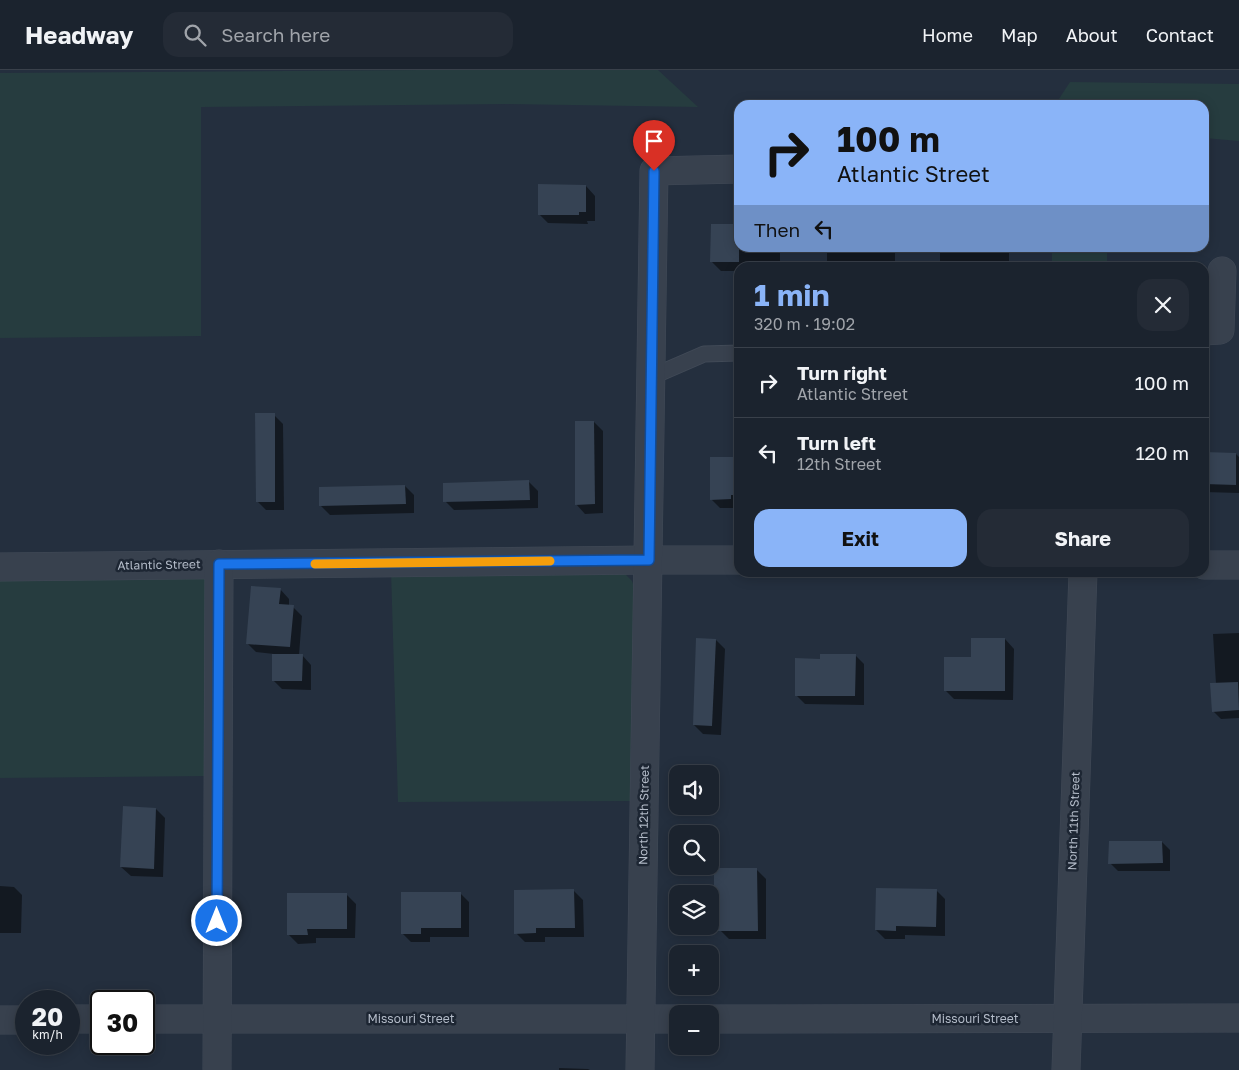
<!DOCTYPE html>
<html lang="en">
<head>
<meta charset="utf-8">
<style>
	:root { --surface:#1b232e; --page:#242b36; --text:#f1f3f6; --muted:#a0a4aa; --line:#39404a; --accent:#8ab4f8 }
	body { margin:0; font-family:"Golos Text",sans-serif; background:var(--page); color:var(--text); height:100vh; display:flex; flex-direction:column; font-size:19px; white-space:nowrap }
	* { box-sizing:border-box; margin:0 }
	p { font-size:16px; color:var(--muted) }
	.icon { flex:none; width:28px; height:28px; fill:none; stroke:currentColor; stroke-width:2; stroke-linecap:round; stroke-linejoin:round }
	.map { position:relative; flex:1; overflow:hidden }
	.sheet { position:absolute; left:734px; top:192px; width:475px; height:315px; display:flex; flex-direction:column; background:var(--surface); border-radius:15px; box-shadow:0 2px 12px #0003,0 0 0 1px var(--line) }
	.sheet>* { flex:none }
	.hud { position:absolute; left:734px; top:30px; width:475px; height:152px; border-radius:15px; box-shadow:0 2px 12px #0003,0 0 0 1px var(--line); background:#8ab4f8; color:#111; overflow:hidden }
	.tools { position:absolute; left:669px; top:695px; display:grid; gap:10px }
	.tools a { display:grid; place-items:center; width:50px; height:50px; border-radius:10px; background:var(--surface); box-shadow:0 2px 12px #0003,0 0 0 1px var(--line); font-size:25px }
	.speed { position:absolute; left:15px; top:920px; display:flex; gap:10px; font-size:25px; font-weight:700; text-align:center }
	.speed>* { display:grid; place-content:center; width:65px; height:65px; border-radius:50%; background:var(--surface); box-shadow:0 2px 12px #0003,0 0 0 1px var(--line); line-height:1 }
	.speed small { font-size:12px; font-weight:400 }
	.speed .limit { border:2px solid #111; border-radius:8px; background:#fff; color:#111 }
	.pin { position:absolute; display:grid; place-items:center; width:42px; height:42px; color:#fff; margin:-51px -21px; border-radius:50% 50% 50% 0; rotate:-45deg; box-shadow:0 0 5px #0007 }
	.pin .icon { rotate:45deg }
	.me { position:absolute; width:55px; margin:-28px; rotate:0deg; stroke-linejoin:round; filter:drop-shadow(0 0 4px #0008) }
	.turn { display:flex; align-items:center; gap:18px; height:105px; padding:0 20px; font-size:22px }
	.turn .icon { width:65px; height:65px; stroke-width:2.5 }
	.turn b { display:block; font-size:35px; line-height:42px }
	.then { display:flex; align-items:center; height:48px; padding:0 20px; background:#0003; gap:10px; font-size:19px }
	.round { display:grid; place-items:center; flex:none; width:52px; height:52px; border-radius:15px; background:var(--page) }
	.overview { display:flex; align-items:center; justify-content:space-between; height:85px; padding:0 20px }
	h1 { font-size:30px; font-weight:700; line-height:38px; color:var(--accent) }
	.cta { display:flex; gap:10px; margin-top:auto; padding:10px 20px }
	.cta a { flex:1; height:58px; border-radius:15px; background:var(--accent); color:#111; font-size:20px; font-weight:700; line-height:58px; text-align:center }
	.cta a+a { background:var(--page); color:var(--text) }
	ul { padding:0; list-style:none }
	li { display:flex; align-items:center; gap:15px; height:70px; padding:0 20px; border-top:1px solid var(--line) }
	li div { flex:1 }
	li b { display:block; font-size:19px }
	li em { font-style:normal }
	header { display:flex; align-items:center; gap:30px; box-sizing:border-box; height:70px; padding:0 25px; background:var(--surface); border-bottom:1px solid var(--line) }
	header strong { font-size:24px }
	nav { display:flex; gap:28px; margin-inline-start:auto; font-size:18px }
	.search { width:350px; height:45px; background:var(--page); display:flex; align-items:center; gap:12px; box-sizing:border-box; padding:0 18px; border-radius:15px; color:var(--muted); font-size:19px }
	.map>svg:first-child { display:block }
	.green { fill:#263c3f }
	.shadow { fill:#0007 }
	.building { fill:#364354 }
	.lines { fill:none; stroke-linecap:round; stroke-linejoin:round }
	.lane-casing { stroke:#414a57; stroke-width:17 }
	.street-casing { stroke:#414a57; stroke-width:29 }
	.lane { stroke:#38414e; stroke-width:15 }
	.street { stroke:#38414e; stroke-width:28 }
	.route-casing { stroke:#114b97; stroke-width:12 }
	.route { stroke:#1a73e8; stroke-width:9 }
	.slow { stroke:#f59e0b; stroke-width:9 }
	.labels { text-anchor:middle; stroke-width:5; stroke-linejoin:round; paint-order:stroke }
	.street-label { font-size:12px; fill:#b4bcc9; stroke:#1d2633 }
</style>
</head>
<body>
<header>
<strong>Headway</strong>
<div class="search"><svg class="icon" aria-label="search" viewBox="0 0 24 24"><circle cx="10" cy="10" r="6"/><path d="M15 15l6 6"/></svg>Search here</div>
<nav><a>Home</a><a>Map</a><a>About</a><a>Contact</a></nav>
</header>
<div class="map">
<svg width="1239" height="1000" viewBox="0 0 1239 1000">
	<rect width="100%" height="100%" fill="#242f3e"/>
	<g class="green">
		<polygon points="420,0 658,0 698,37 506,34 201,37 201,266 0,268 0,3"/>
		<polygon points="1070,12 1239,14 1239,71 1204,68 1204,35 1055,35"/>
		<rect x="1052" y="178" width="55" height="19"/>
		<polygon points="391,501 623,502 632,511 637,526 635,731 398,732"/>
		<polygon points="202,502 210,513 209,706 0,708 0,504"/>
	</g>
	<g class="shadow">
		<polygon points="586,116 595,126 595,151 587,151 588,154 548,153 539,144"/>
		<polygon points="739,178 780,178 780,198 739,198 739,201 721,201 712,192"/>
		<polygon points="827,178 895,178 895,198 833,198 827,191"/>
		<polygon points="940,178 1009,178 1009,198 947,198 940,191"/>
		<polygon points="274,345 283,354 284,440 266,440 257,431"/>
		<polygon points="594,352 603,361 603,443 585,444 576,434"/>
		<polygon points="1204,372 1209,377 1209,383 1236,384 1239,387 1239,423 1204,422 1204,431"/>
		<polygon points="739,388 739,438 720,438 711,429"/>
		<polygon points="529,412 538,421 538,438 454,440 445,431"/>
		<polygon points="405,416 414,425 414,443 330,445 321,436"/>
		<polygon points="280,519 289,529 289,536 293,537 302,546 299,585 302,585 311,595 311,620 282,619 273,610 274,584 256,582 247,573"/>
		<polygon points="1239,563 1239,648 1221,649 1213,641 1216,614 1213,564"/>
		<polygon points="1005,569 1014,579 1013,630 954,629 945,620 972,588"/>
		<polygon points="716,570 725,579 721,665 703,664 694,655"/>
		<polygon points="855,585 864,594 864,635 805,634 796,625 821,590"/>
		<polygon points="156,739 165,748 163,807 131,806 121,797"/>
		<polygon points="1162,772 1170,780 1170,801 1118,801 1110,793"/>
		<polygon points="757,800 766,809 766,869 729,869 720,860 719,823 715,819"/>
		<polygon points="0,816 14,817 22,825 21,863 0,863"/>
		<polygon points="936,820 945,829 945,866 905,865 905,869 885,869 876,860"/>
		<polygon points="574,821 583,830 584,867 545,867 545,872 525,872 516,863"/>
		<polygon points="460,823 469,832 469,867 430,867 430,872 411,872 402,863"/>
		<polygon points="346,824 356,834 355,868 316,868 316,873 298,874 288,864"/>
		<polygon points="559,998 588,999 590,1000 559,1000"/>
	</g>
	<g class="building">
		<polygon points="538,114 586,115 586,142 579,142 579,145 538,145"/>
		<polygon points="711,154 739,154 739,192 710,192"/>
		<polygon points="255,343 275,343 275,432 256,432"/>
		<polygon points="575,351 594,351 595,434 575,435"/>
		<polygon points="1204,382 1236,383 1236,415 1204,414"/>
		<polygon points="710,387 739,387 739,425 731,425 731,429 710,430"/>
		<polygon points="529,410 530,430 443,432 443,413"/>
		<polygon points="405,415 406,434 319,436 319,417"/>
		<polygon points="251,516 281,518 279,534 294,535 290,577 246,574"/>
		<polygon points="696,568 716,569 712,656 693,655"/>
		<polygon points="971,568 1005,568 1005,621 944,621 944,587 971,587"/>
		<polygon points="272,584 303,584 302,611 272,611"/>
		<polygon points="820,584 856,584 855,626 795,626 795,588 820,589"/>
		<polygon points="1238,612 1239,640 1212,642 1210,613"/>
		<polygon points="123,736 156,738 154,799 120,797"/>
		<polygon points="1109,771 1162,771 1163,793 1108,794"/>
		<polygon points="714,798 757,798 758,861 718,861 718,819 714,819"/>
		<polygon points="876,818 937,819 936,857 896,856 896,861 875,860"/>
		<polygon points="574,819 575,858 536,858 536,863 514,864 514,820"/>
		<polygon points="401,822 461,822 461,858 421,858 421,864 401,864"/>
		<polygon points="287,823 347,823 347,859 307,859 308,865 287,865"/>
	</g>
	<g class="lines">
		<g class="lane-casing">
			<polyline id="lane" points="651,307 704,284 739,283"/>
		</g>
		<g class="street-casing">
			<g id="street">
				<polyline points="1204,261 1220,260 1222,201"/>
				<polyline points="1204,495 1239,495"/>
				<polyline points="0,497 649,490 739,490"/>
				<polyline points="69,949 101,949"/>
				<polyline points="144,949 678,949"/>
				<polyline points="710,949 1239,948"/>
				<polyline points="0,950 26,950"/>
				<polyline points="217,1000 219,494"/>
				<polyline points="640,1000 654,101 739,99"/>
				<polyline points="1066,1000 1083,502"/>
			</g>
		</g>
		<use href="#lane" class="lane"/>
		<use href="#street" class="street"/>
	</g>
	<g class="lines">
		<g class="route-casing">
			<polyline id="route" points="217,851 219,494 649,490 654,101"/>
		</g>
		<use href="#route" class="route"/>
		<polyline class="slow" points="315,494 550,491"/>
	</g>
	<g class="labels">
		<g class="street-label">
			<text transform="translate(159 495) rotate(-1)" y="4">Atlantic Street</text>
			<text transform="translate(644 745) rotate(-89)" y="4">North 12th Street</text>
			<text transform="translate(1074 751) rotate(-88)" y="4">North 11th Street</text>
			<text x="411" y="953">Missouri Street</text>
			<text x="975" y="953">Missouri Street</text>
		</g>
	</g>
</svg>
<div class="tools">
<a><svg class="icon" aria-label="sound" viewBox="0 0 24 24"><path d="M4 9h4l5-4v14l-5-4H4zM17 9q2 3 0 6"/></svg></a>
<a><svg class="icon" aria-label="search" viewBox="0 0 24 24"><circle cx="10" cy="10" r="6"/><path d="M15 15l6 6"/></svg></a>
<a><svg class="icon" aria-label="layers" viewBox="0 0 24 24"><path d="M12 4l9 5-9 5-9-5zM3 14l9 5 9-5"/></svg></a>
<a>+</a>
<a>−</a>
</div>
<div class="speed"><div>20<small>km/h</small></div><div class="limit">30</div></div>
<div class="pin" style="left:654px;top:101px;background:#d93025"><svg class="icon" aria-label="arrive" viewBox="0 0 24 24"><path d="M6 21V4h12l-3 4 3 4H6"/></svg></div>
<svg class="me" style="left:217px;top:851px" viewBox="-20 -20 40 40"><circle r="17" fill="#1a73e8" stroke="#fff" stroke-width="3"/><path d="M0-11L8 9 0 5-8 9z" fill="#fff"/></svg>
<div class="hud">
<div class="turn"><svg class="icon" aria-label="right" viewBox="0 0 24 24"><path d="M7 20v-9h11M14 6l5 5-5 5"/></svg><div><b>100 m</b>Atlantic Street</div></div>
<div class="then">Then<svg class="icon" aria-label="left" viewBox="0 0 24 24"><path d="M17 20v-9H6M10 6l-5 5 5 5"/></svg></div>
</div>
<section class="sheet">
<div class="overview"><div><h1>1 min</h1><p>320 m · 19:02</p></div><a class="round"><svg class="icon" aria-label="close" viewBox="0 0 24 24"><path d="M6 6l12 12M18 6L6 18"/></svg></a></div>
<ul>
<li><svg class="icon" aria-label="right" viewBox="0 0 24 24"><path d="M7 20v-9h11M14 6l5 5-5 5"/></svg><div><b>Turn right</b><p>Atlantic Street</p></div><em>100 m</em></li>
<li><svg class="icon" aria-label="left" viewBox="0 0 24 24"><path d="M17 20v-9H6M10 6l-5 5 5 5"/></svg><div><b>Turn left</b><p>12th Street</p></div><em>120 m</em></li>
</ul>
<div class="cta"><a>Exit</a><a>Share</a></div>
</section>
</div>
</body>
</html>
